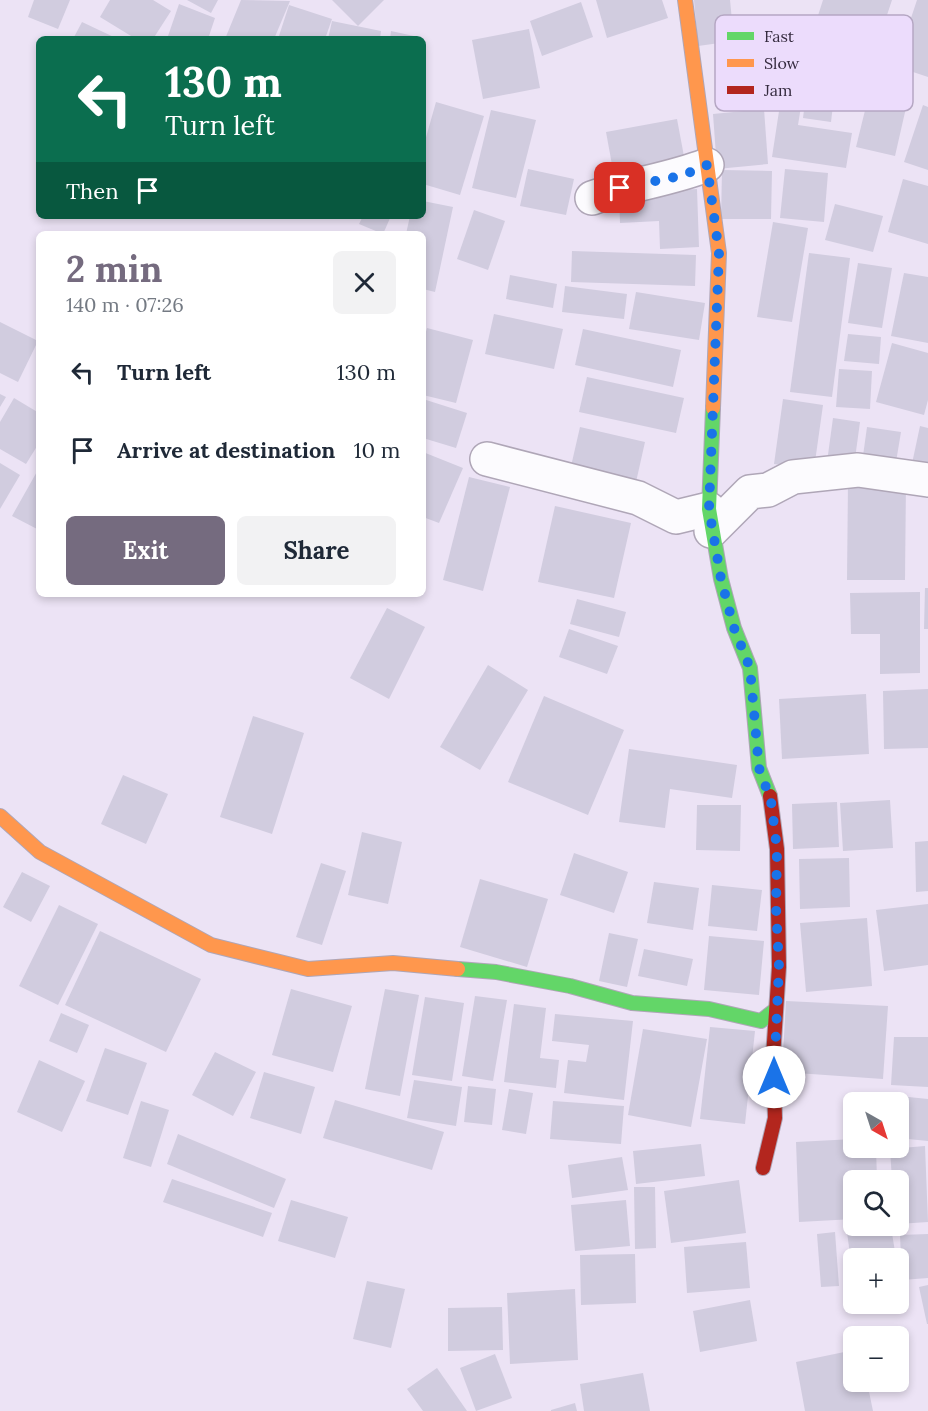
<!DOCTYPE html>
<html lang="en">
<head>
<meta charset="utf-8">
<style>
	:root { --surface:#fff; --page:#f2f2f3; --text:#1f2937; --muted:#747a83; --accent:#756b7f }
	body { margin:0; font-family:Lora,serif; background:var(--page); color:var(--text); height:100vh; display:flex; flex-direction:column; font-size:22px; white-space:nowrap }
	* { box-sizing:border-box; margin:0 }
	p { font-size:20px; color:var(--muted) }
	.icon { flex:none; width:33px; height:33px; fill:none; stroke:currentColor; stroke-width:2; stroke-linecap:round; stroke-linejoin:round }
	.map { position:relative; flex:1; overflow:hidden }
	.sheet { position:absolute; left:36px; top:231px; width:390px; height:366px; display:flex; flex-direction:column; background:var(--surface); border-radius:9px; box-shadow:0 3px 9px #0003 }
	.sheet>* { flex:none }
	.guide { position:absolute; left:36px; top:36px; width:390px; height:183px; border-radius:9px; box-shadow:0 3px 9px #0003; background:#0b6e4f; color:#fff; overflow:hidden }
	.needle { width:39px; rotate:141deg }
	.buttons { position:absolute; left:843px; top:1092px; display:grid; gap:12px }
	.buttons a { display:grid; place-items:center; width:66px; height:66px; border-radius:9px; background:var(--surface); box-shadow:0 3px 9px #0003; font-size:30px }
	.pin { position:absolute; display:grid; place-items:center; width:51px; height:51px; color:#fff; margin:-26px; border-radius:12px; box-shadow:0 3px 9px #0006 }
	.me { position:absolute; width:66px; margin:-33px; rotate:0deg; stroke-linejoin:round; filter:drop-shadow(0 0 4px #0008) }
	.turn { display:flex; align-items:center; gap:21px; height:126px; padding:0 30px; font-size:27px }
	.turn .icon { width:78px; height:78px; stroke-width:2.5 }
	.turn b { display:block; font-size:42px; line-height:51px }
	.then { display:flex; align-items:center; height:57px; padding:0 30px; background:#0003; gap:12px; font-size:22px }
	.round { display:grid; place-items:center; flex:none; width:63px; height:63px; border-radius:9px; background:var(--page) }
	.overview { display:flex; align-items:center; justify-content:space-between; height:102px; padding:0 30px }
	h1 { font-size:36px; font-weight:800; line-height:45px; color:var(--accent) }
	.cta { display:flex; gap:12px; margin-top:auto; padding:12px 30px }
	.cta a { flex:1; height:69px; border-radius:9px; background:var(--accent); color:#fff; font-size:24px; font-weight:800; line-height:69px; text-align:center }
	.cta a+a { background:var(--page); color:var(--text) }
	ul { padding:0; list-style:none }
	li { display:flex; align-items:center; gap:18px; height:78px; padding:0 30px }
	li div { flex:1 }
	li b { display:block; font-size:22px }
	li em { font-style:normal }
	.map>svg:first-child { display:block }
	.building { fill:#d1ccdf }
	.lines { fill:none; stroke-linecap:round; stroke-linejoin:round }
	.street-casing { stroke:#afa6b7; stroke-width:36 }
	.fast-casing { stroke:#afa6b7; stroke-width:16 }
	.slow-casing { stroke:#afa6b7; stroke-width:16 }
	.jam-casing { stroke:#afa6b7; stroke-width:16 }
	.street { stroke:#fcfbfe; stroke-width:33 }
	.fast { stroke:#63d668; stroke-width:14 }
	.slow { stroke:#ff974d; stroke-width:14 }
	.jam { stroke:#b3261e; stroke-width:14 }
	.route { stroke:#1a73e8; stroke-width:10; stroke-dasharray:0 18 }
	.key { fill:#ecdcfc; stroke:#b5a7c3; stroke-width:1.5 }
	.key-label { font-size:16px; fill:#352b3f }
</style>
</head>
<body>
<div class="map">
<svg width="928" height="1411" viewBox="0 0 928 1411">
	<rect width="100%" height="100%" fill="#ece3f5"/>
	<g class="building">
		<polygon points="34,0 70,0 58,29 28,17"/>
		<polygon points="110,0 153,0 171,11 153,39 136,39 100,17"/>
		<polygon points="187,0 218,0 211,13"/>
		<polygon points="241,0 290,1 274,39 225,39"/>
		<polygon points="332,0 384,0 358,26"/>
		<polygon points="596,0 662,0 668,18 607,38"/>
		<polygon points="694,0 730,0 734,41 698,46"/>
		<polygon points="823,0 892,0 866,78 830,67 839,39 813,31"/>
		<polygon points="917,0 928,0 928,77 895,66"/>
		<polygon points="581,2 593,37 542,56 530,21"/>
		<polygon points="179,4 215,18 208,39 167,39"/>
		<polygon points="289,5 332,19 325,39 278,39"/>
		<polygon points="332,21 381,31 380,39 328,39"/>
		<polygon points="82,22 118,39 73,39"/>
		<polygon points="529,29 540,88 483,99 472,40"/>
		<polygon points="391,31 423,38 423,39 390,39"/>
		<polygon points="783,85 804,88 798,125 852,133 846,168 772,157"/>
		<polygon points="807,85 835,88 831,122 803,118"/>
		<polygon points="870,90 908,99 895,156 856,147"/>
		<polygon points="436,102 484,116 460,195 423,184 423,148"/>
		<polygon points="923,105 928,107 928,170 904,162"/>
		<polygon points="764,109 768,164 717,169 713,114"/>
		<polygon points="491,110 536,120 516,198 472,188"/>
		<polygon points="677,119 686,167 615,181 606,132"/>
		<polygon points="528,169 574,179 566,215 520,206"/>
		<polygon points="785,169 828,173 824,222 780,218"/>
		<polygon points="722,170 772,171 771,219 721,219"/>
		<polygon points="903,179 928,186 928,244 888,232"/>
		<polygon points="697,189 699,247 660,249 659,221 620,223 619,193"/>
		<polygon points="423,201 453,207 435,292 423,289 423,234 406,234 410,216 423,216"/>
		<polygon points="835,204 883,216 873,252 825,240"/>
		<polygon points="474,210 505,221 488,270 457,259"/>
		<polygon points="363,216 391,216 383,234 359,224"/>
		<polygon points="773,222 808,228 792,322 757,317"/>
		<polygon points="572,251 696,255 695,286 571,282"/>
		<polygon points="809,253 850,258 832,397 790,392"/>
		<polygon points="858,263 892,268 882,328 848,323"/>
		<polygon points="904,273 928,277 928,343 891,336"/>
		<polygon points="510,275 557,284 553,308 506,299"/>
		<polygon points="565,286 627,294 624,319 562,312"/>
		<polygon points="636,292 705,303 699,340 629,329"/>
		<polygon points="494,314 563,329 554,369 485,354"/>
		<polygon points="0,322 38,341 18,382 0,373"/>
		<polygon points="427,328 473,340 456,403 423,395 423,343"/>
		<polygon points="583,329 681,350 673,387 575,365"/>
		<polygon points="848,334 881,337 879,364 844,361"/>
		<polygon points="892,343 928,353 928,400 924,415 876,402"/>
		<polygon points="839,369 872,371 870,409 836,407"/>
		<polygon points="587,377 684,398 676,433 579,412"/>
		<polygon points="0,394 6,397 0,407"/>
		<polygon points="14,398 39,413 39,443 26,464 0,449 0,422"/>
		<polygon points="423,399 467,413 456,448 423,438"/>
		<polygon points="783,399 823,405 814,469 774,464"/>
		<polygon points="833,418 860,422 854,466 827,462"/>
		<polygon points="920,426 928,428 928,477 910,473"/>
		<polygon points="580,427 645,442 634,491 569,475"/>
		<polygon points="867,427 901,432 895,468 862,463"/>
		<polygon points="423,452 463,468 439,523 423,517"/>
		<polygon points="0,463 20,475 0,509"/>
		<polygon points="39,468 39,530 12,516"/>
		<polygon points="469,477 510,487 483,591 443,580"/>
		<polygon points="848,481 906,481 905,580 847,580"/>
		<polygon points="555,506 631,523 614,598 538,582"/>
		<polygon points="925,588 928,588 928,629 924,629"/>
		<polygon points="920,592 920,673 880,674 880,634 851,634 850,593"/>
		<polygon points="577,599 626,612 619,637 570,624"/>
		<polygon points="387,608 425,627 389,699 350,678"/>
		<polygon points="569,629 618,646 607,674 559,657"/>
		<polygon points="488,665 528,690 480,770 440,747"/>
		<polygon points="928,689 928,748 884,749 883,691"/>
		<polygon points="866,694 869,754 782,759 779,699"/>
		<polygon points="544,696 624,730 588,815 508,782"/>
		<polygon points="253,716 304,733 272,834 220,817"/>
		<polygon points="629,749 737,765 732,798 670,789 665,828 619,822"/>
		<polygon points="123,775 168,794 146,844 101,824"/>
		<polygon points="890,800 893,848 843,851 840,803"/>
		<polygon points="837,802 839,847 793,849 792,804"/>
		<polygon points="697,805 741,805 740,851 696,850"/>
		<polygon points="362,832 402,842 388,904 348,895"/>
		<polygon points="928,841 928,891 916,892 915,842"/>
		<polygon points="574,853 628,872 614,913 560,895"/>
		<polygon points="849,858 850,907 800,909 799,859"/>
		<polygon points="321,863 346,871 322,945 296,937"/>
		<polygon points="22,872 50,886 31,922 3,907"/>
		<polygon points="480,879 548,899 527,967 460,947"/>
		<polygon points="654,882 699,888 693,930 647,923"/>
		<polygon points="712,885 762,890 757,931 708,926"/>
		<polygon points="928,904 928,965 884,971 876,910"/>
		<polygon points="59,905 98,924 58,1005 19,986"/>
		<polygon points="867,918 872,986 806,992 800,923"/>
		<polygon points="100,931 201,979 166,1052 65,1005"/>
		<polygon points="609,933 638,939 627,987 599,981"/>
		<polygon points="709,936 764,941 759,995 704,990"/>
		<polygon points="644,949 693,959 687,986 638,976"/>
		<polygon points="291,989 352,1006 333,1072 272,1055"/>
		<polygon points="385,989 419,995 400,1096 365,1089"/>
		<polygon points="475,996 507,1000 493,1081 462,1076"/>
		<polygon points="425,997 464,1003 452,1081 412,1075"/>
		<polygon points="786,1001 888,1006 883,1079 782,1072"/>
		<polygon points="514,1004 546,1008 540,1058 559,1060 556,1088 504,1082"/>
		<polygon points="61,1013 89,1025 77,1053 49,1041"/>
		<polygon points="555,1014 633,1021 624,1100 564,1093 568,1060 586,1062 589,1045 552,1041"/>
		<polygon points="710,1027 755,1031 745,1124 700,1119"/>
		<polygon points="643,1029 707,1039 691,1127 628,1115"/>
		<polygon points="894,1037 928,1037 928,1087 891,1085"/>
		<polygon points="105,1048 147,1063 128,1115 86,1101"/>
		<polygon points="215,1052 256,1072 233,1116 192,1095"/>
		<polygon points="39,1060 85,1081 62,1132 17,1112"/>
		<polygon points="264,1072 315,1087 301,1134 250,1118"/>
		<polygon points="414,1080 462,1087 456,1126 407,1118"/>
		<polygon points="468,1086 496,1089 492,1125 464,1122"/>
		<polygon points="509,1089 533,1093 526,1134 502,1130"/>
		<polygon points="889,1095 928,1099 928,1141 898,1138 898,1102 888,1102"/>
		<polygon points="335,1100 444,1132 432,1170 323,1138"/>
		<polygon points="141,1101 169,1110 151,1167 123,1158"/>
		<polygon points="553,1101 624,1106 621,1144 550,1139"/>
		<polygon points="178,1134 286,1179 274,1208 167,1164"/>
		<polygon points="854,1139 854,1148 876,1148 877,1180 854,1180 854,1219 799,1222 796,1142"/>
		<polygon points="701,1144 705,1176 636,1184 633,1151"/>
		<polygon points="925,1146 928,1222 898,1224 898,1180 892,1180 890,1149"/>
		<polygon points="622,1157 628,1190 572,1198 568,1165"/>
		<polygon points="172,1179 272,1213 263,1237 163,1202"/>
		<polygon points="739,1180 746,1233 671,1243 664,1191"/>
		<polygon points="634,1187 655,1187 656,1248 635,1249"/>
		<polygon points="291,1200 348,1217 335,1258 278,1241"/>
		<polygon points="626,1200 630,1246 575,1251 571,1205"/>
		<polygon points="891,1227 896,1258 854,1258 852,1270 847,1232"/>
		<polygon points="835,1232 839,1286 821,1287 817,1234"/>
		<polygon points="928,1234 928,1278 902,1280 900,1235"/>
		<polygon points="746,1242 750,1288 687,1293 684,1247"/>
		<polygon points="635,1254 636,1303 581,1305 580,1255"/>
		<polygon points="367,1281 405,1289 391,1348 353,1339"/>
		<polygon points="928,1285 928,1324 927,1324 919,1287"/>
		<polygon points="575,1289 578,1360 510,1364 507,1293"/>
		<polygon points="750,1300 757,1341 700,1352 693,1311"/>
		<polygon points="856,1304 881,1304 881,1305 857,1308"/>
		<polygon points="502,1307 503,1350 448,1351 448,1308"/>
		<polygon points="854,1350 854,1382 867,1382 873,1411 805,1411 796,1362"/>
		<polygon points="495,1354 512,1398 476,1411 460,1368"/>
		<polygon points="437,1368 467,1411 423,1411 407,1389"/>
		<polygon points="643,1373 650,1411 584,1411 580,1384"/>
		<polygon points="575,1403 577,1411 551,1411 551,1410"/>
	</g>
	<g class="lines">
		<g class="street-casing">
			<g id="street">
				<path d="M 592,198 C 630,184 669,180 707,165"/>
				<polyline points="487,459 638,498 676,517 709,509"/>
				<polyline points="711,531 750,492 768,490 793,477 858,470 928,480"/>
			</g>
		</g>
		<g class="fast-casing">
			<g id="fast">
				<polyline points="713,408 709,509 721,579 734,628 750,668 759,768 770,796"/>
				<polyline points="458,969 496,972 570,986 632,1003 709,1009 761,1021 775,1010"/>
			</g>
		</g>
		<g class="slow-casing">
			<g id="slow">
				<polyline points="685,0 719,253 713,408"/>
				<polyline points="0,816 40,852 211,945 308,969 393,963 458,969"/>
			</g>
		</g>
		<g class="jam-casing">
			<polyline id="jam" points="763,1168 775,1118 773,1057 779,967 777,849 770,796"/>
		</g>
		<use href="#street" class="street"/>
		<use href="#fast" class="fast"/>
		<use href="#slow" class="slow"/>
		<use href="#jam" class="jam"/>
	</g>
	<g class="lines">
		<polyline class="route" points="620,188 681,176 707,165 719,253 709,509 721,579 734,628 750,668 759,768 771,801 777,849 776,907 779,967 774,1077"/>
	</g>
	<rect x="715" y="15" width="198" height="96" rx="9" class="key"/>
	<rect x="727" y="32" width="27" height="8" fill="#63d668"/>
	<rect x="727" y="59" width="27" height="8" fill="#ff974d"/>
	<rect x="727" y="86" width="27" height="8" fill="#b3261e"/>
	<g class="key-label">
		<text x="764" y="42">Fast</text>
		<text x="764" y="69">Slow</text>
		<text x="764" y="96">Jam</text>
	</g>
</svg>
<div class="buttons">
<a><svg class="needle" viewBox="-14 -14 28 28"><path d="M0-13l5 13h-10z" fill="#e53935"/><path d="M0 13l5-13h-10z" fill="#747a83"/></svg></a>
<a><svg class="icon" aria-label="search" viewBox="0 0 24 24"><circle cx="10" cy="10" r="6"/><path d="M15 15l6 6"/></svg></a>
<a>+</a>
<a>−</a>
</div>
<div class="pin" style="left:620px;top:188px;background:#d93025"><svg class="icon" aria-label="arrive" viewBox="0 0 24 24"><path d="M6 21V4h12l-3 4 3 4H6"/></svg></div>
<svg class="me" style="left:774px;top:1077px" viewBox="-20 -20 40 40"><circle r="19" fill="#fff"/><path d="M0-13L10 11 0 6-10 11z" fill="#1a73e8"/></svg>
<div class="guide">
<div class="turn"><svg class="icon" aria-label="left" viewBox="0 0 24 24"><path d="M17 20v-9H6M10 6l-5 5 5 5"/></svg><div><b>130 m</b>Turn left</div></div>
<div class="then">Then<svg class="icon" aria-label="arrive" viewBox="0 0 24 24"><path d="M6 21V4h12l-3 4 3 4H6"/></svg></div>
</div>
<section class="sheet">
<div class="overview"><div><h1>2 min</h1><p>140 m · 07:26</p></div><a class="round"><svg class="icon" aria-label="close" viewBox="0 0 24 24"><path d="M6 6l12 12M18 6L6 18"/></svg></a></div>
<ul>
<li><svg class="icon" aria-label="left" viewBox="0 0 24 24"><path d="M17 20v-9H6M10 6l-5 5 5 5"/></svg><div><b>Turn left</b></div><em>130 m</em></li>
<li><svg class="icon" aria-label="arrive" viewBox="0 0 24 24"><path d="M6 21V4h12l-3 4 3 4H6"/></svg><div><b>Arrive at destination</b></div><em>10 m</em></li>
</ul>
<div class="cta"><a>Exit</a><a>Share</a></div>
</section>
</div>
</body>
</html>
